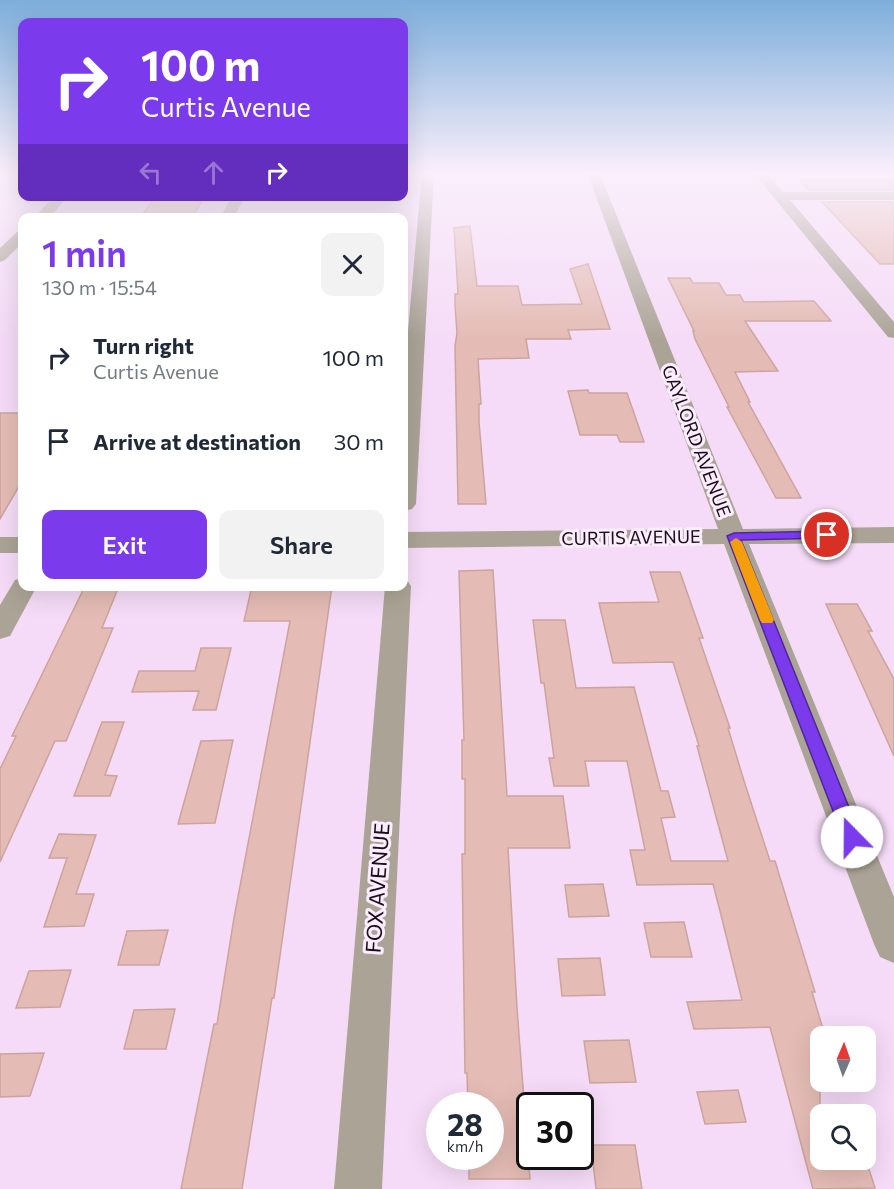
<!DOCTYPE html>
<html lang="en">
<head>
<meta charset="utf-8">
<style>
	:root { --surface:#fff; --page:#f2f2f3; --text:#1f2937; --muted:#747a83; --accent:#7c3aed }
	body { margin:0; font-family:Commissioner,sans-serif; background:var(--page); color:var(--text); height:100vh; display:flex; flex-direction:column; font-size:22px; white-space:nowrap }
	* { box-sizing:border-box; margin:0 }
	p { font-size:20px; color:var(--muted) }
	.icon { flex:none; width:33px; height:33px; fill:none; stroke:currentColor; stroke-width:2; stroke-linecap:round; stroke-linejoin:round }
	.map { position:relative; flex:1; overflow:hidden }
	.drawer { position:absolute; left:18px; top:213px; width:390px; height:378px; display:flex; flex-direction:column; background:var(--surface); border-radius:12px; box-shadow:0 6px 24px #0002 }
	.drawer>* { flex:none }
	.top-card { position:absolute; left:18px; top:18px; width:390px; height:183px; border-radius:12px; box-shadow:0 6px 24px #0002; background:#7c3aed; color:#fff; overflow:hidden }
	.needle { width:39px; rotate:2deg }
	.controls { position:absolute; left:810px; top:1026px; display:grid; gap:12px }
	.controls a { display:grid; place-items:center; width:66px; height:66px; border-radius:12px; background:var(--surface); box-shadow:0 6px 24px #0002; font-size:30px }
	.speed { position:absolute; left:426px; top:1092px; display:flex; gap:12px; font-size:30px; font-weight:700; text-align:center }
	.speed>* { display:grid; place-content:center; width:78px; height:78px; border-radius:50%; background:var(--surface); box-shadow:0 6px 24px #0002; line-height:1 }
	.speed small { font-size:15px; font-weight:400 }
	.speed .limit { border:3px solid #111; border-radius:9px; background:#fff; color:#111 }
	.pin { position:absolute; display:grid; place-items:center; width:51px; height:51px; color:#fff; margin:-26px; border:3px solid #fff; border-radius:50%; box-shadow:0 2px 6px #0007 }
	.me { position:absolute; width:66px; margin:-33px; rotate:338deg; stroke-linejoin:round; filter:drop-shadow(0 0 4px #0008) }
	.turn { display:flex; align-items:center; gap:21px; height:126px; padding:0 24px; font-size:27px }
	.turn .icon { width:78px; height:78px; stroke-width:2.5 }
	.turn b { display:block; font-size:42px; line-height:51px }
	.lanes { display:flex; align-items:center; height:57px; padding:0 24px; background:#0003; justify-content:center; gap:30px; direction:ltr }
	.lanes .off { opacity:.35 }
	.round { display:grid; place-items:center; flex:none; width:63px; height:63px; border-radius:12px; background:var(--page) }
	.overview { display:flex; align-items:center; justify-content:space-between; height:102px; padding:0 24px }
	h1 { font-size:36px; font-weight:600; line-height:45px; color:var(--accent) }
	.action { display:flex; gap:12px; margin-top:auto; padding:12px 24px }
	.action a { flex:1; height:69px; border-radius:12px; background:var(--accent); color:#fff; font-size:24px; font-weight:600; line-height:69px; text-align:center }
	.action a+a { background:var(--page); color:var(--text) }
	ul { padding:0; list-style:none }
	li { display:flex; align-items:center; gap:18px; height:84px; padding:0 24px }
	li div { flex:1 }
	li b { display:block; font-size:22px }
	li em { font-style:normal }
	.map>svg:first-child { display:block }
	.building { fill:#e4bcb5; stroke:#cba49d; stroke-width:1.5 }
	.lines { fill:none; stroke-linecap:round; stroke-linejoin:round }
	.minor { fill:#aba496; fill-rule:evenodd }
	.route { fill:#7c3aed; stroke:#51269a; stroke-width:1.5 }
	.slow { fill:#f59e0b }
	.labels { text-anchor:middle; stroke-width:6; stroke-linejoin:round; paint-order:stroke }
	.street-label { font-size:18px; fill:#191019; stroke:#fcecfd }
	.near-street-label { font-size:21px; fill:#191019; stroke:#fcecfd }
</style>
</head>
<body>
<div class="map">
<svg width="894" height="1189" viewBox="0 0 894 1189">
	<rect width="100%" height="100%" fill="#f5dbf7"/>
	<g class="building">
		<polygon points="800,180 894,180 894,190 809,190"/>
		<polygon points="154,198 204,198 192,217 141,217"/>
		<polygon points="822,202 894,202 894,264 880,264"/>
		<polygon points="470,226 477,286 518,286 522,305 582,304 570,269 588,264 610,329 568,330 571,339 526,339 529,358 478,359 481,404 479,404 479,422 486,504 458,504 455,346 457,333 455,305 455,294 458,294 454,228"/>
		<polygon points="668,278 690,278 693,283 719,283 726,295 740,295 744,302 814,301 831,321 745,321 778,371 735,372 750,402 748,402 801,498 776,498 727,407 729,407 695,339 693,331 694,331"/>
		<polygon points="588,390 589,393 627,393 644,442 620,442 617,435 580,435 568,391"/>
		<polygon points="0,413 22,413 22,481 0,519"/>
		<polygon points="493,570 507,796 563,796 570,848 508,848 517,1008 530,1179 469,1179 469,1156 490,1156 490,1106 468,1106 467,1073 465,1073 462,854 465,854 465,779 462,779 462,740 464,740 459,571"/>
		<polygon points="650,572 680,572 703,638 699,638 730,728 728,728 745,784 770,861 775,861 815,992 812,992 825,1036 820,1036 820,1160 866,1160 875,1188 813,1189 770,1027 694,1029 687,1002 742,1000 720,911 713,884 637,885 630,850 645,850 627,761 585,761 589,786 554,786 549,758 554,758 544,683 541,683 533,620 565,620 576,688 634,687 661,791 668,791 675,817 661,818 671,861 728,861 697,746 699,746 673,662 613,663 599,603 659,602"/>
		<polygon points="85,586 119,586 102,628 113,628 66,741 55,741 0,862 0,769 16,736 12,736"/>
		<polygon points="252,586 332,586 274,998 272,998 242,1189 181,1189 214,1024 217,1024 234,918 290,621 244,621"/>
		<polygon points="826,604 857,604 872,631 868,631 894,679 894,756"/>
		<polygon points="201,648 231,648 216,710 193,710 199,691 132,692 139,671 195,671"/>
		<polygon points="102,722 124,722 105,775 117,776 110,796 74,796"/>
		<polygon points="233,740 215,823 178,824 201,741"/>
		<polygon points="59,834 96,835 76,894 94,894 84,926 44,927 67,858 49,858"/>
		<polygon points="603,884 609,916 569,917 565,885"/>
		<polygon points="684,922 692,957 651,957 644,923"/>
		<polygon points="168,930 159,965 118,965 127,931"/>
		<polygon points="600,958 605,995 562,996 558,959"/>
		<polygon points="71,970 60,1007 16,1008 29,971"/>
		<polygon points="175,1009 166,1049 124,1049 134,1010"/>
		<polygon points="629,1040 636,1082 590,1083 584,1041"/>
		<polygon points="44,1053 30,1096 0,1097 0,1054"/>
		<polygon points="738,1090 746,1122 705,1124 697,1092"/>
		<polygon points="591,1145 635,1145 642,1189 596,1189"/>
	</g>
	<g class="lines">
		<g class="minor">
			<polygon points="422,172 434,172 416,504 412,509 404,511 404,376"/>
			<polygon points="587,172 599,172 743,529 894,527 894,543 749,544 894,897 894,963 880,957 874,944 724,544 404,548 404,532 718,529"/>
			<polygon points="753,172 766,172 783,192 894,192 894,200 790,200 894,322 894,338 888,337"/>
			<polygon points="54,196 68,196 49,218 34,218"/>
			<polygon points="232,196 245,196 234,218 220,218"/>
			<polygon points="22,231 22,243 5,260 0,262 0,248 17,232"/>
			<rect x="0" y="537" width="22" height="16"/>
			<polygon points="22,578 22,586 37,586 10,636 0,639 0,605 15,580"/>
			<polygon points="404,579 407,580 411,586 382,1189 334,1189 385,586 404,586"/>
		</g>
	</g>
	<linearGradient id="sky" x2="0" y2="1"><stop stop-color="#7daedb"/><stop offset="0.51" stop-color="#faeffb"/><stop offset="1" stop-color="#faeffb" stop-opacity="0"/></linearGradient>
	<rect width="894" height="339" fill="url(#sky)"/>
	<polygon class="route" points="827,531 833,535 831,538 741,540 861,837 858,843 852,845 846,843 843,837 727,536 734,533"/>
	<polygon class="slow" points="736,538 742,542 774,620 772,623 762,623 760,620 730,542"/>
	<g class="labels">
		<g class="street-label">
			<text transform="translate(696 441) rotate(69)" y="6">GAYLORD AVENUE</text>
			<text transform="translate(631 538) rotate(-1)" y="6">CURTIS AVENUE</text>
		</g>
		<g class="near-street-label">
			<text transform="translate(378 888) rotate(-86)" y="7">FOX AVENUE</text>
		</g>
	</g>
</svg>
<div class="controls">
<a><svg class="needle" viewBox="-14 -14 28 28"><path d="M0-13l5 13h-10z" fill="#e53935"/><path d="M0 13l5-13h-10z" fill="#747a83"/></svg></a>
<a><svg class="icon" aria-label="search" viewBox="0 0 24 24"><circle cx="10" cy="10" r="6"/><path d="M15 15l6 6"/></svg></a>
</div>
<div class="speed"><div>28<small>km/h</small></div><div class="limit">30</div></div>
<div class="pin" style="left:827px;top:535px;background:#d93025"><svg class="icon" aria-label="arrive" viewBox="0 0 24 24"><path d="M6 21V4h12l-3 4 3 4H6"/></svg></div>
<svg class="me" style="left:852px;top:837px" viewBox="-20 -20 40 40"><circle r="19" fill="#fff"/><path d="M0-13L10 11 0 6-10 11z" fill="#7c3aed"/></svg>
<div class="top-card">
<div class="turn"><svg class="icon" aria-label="right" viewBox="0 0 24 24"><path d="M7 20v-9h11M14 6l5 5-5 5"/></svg><div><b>100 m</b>Curtis Avenue</div></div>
<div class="lanes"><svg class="icon off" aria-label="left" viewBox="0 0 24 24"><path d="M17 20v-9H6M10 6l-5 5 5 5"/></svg><svg class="icon off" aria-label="ahead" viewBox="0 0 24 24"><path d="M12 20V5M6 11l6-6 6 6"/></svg><svg class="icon" aria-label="right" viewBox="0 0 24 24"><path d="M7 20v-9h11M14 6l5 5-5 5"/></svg></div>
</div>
<section class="drawer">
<div class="overview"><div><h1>1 min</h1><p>130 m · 15:54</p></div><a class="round"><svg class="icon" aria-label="close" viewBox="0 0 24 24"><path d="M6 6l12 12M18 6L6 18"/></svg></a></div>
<ul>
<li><svg class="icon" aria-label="right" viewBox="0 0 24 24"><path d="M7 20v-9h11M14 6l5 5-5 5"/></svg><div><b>Turn right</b><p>Curtis Avenue</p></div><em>100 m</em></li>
<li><svg class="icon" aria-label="arrive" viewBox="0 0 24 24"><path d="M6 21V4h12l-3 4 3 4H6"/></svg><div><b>Arrive at destination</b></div><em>30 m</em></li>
</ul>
<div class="action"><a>Exit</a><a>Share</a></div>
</section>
</div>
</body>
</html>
